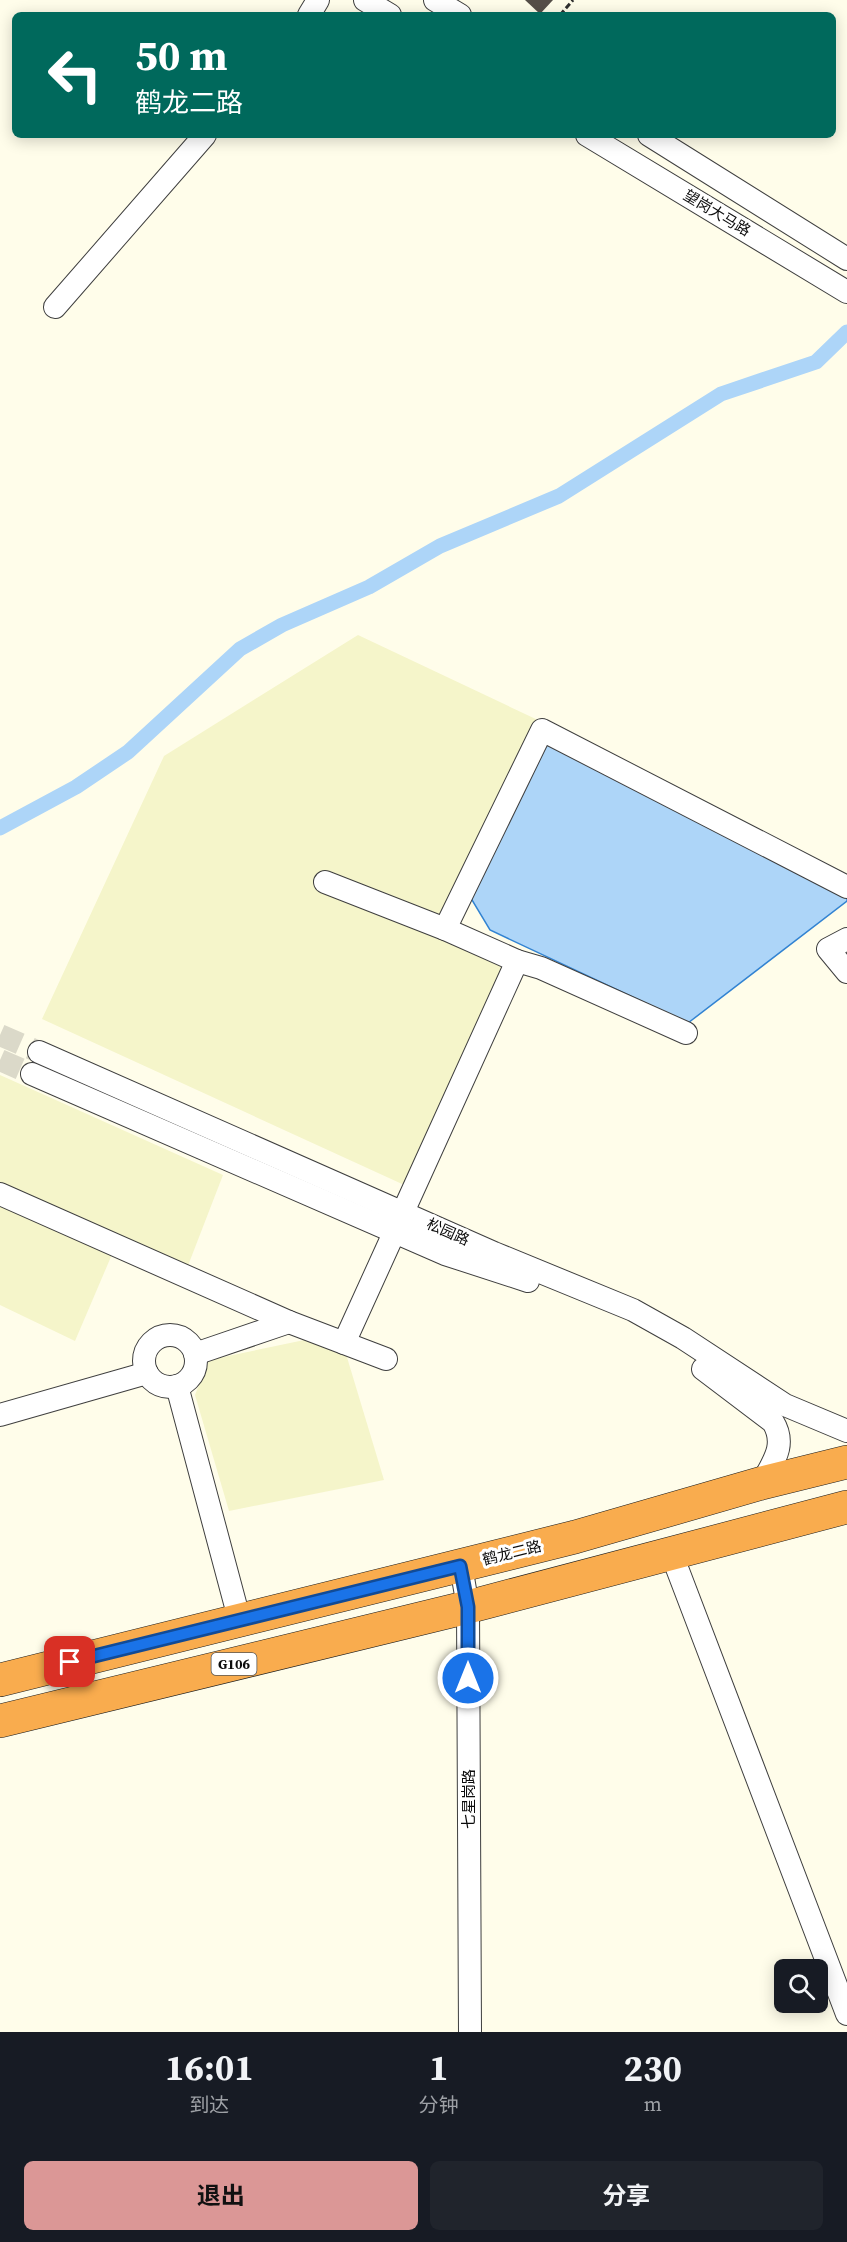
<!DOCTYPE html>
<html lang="zh">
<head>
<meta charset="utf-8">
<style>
	:root { --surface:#171b24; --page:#20242c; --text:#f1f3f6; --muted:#9ea1a6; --accent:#db9796 }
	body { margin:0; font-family:"Source Serif 4","Noto Sans SC",serif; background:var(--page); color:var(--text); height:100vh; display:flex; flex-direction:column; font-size:22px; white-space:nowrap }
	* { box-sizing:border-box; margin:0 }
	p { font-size:20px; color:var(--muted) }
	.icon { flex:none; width:33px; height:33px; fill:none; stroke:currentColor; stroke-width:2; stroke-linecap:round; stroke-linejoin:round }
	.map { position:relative; height:2032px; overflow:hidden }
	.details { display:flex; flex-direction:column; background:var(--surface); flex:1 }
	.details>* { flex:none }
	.hud { position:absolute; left:12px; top:12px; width:824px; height:126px; border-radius:9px; box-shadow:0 3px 15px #0003; background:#00695c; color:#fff; overflow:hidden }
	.fabs { position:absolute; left:774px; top:1959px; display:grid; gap:12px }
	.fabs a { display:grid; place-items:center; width:54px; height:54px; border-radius:9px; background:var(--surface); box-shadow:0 3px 15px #0003; font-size:30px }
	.pin { position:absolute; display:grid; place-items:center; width:51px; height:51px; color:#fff; margin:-26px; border-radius:12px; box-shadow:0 3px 9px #0006 }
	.me { position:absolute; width:66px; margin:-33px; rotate:0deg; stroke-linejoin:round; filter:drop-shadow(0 0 4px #0008) }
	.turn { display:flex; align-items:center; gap:21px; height:126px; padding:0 24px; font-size:27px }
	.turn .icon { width:78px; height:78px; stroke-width:2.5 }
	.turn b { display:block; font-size:42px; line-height:51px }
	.eta { display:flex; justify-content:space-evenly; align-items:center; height:102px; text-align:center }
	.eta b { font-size:36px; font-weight:700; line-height:42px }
	.action { display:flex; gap:12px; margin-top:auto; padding:12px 24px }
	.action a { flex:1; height:69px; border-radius:9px; background:var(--accent); color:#111; font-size:24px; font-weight:700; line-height:69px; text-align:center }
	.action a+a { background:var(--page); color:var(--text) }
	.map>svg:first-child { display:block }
	.farmland { fill:#f5f5ca }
	.water { fill:#add5f8; stroke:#3283d2; stroke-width:1.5 }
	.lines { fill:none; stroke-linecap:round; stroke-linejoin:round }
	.canal { stroke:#add5f8; stroke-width:15 }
	.building { fill:#554e48 }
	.minor-tunnel { stroke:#dbd9c9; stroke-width:22; stroke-dasharray:22 11; stroke-linecap:butt }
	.minor-casing { stroke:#3f3f3f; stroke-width:24 }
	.highway-casing { stroke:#1d1d1d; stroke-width:34 }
	.path { stroke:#2e2e2e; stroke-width:3; stroke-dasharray:6 3; stroke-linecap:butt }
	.minor { stroke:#fff; stroke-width:22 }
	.highway { stroke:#f9ac4e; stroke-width:33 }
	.route-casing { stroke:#114b97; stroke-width:15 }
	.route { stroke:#1a73e8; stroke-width:10 }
	.labels { text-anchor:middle; stroke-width:6; stroke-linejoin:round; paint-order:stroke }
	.shield { fill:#fff; stroke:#555; stroke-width:1.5 }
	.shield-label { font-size:14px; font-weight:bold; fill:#0c0c0c }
	.street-label { font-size:15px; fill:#0c0c0c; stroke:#fff }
</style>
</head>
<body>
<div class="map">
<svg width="847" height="2032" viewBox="0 0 847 2032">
	<rect width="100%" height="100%" fill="#fffdea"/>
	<g class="farmland">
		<polygon points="358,635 540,721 446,929 517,961 413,1189 42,1019 164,756"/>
		<polygon points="0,1075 223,1175 184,1276 116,1245 75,1341 0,1305"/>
		<polygon points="314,1338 346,1354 384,1480 229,1511 195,1395 209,1360"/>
	</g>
	<polygon class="water" points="547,739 847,891 847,901 688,1023 490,930 469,895"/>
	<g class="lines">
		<polyline class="canal" points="0,828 76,787 128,752 240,649 282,625 369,587 440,546 559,496 721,394 816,362 847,332"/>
	</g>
	<polygon class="building" points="525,0 553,0 540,14"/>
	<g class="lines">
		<g class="minor-tunnel">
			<polyline points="0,1035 39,1052"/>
			<polyline points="0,1060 32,1074"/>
		</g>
		<g class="minor-casing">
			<g id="minor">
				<polyline points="365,0 390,15"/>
				<polyline points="435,0 460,15"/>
				<polyline points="309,15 318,0"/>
				<polyline points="587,135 847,292"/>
				<polyline points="649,135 847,259"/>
				<polyline points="55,307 205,135"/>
				<polyline points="325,882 445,929 517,961 541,968 686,1033"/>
				<polyline points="445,929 542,730 847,887"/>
				<polyline points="847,939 828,949 847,972"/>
				<polyline points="39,1052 494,1253 633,1310 683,1338 785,1405 847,1431"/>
				<polyline points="32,1074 445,1254 528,1281"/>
				<polyline points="0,1194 289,1322 386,1359"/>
				<polyline points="403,1212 517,961"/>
				<circle cx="170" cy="1361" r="26"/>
				<polyline points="344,1343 394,1233"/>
				<polyline points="195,1354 289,1322"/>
				<path d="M 703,1369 L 773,1422 C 787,1445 773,1462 762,1483"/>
				<polyline points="177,1386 239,1618"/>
				<polyline points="0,1415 147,1373"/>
				<polyline points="672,1555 847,2014"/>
				<polyline points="461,1566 468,1607 470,2032"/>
			</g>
		</g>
		<g class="highway-casing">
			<g id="highway">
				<polyline points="0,1680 575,1537 762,1483 847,1462"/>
				<polyline points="0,1721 468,1607 847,1507"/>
			</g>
		</g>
		<polyline class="path" points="560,15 573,0"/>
		<use href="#minor" class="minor"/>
		<use href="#highway" class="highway"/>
	</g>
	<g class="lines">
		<g class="route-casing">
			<polyline id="route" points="70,1662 460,1566 468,1607 468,1678"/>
		</g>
		<use href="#route" class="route"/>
	</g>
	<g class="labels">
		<rect class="shield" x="211.5" y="1653" width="45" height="22" rx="4.5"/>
		<g class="shield-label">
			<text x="234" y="1669">G106</text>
		</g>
		<g class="street-label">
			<text transform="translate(717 213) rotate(31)" y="5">望岗大马路</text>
			<text transform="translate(448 1232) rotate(24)" y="5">松园路</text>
			<text transform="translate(512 1553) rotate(-14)" y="5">鹤龙二路</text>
			<text transform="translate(469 1799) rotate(-90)" y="5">七星岗路</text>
		</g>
	</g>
</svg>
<div class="fabs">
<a><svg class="icon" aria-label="search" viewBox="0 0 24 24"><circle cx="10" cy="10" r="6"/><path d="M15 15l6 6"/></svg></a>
</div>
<div class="pin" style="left:70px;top:1662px;background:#d93025"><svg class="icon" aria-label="arrive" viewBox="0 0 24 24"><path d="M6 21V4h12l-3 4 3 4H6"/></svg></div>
<svg class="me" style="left:468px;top:1678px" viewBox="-20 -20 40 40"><circle r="17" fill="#1a73e8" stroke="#fff" stroke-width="3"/><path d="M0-11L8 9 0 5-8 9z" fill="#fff"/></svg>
<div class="hud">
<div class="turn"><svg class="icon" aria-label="left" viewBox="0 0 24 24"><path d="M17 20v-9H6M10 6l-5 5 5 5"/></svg><div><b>50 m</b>鹤龙二路</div></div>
</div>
</div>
<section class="details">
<div class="eta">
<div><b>16:01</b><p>到达</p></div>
<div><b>1</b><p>分钟</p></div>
<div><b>230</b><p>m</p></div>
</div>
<div class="action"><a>退出</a><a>分享</a></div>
</section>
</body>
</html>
